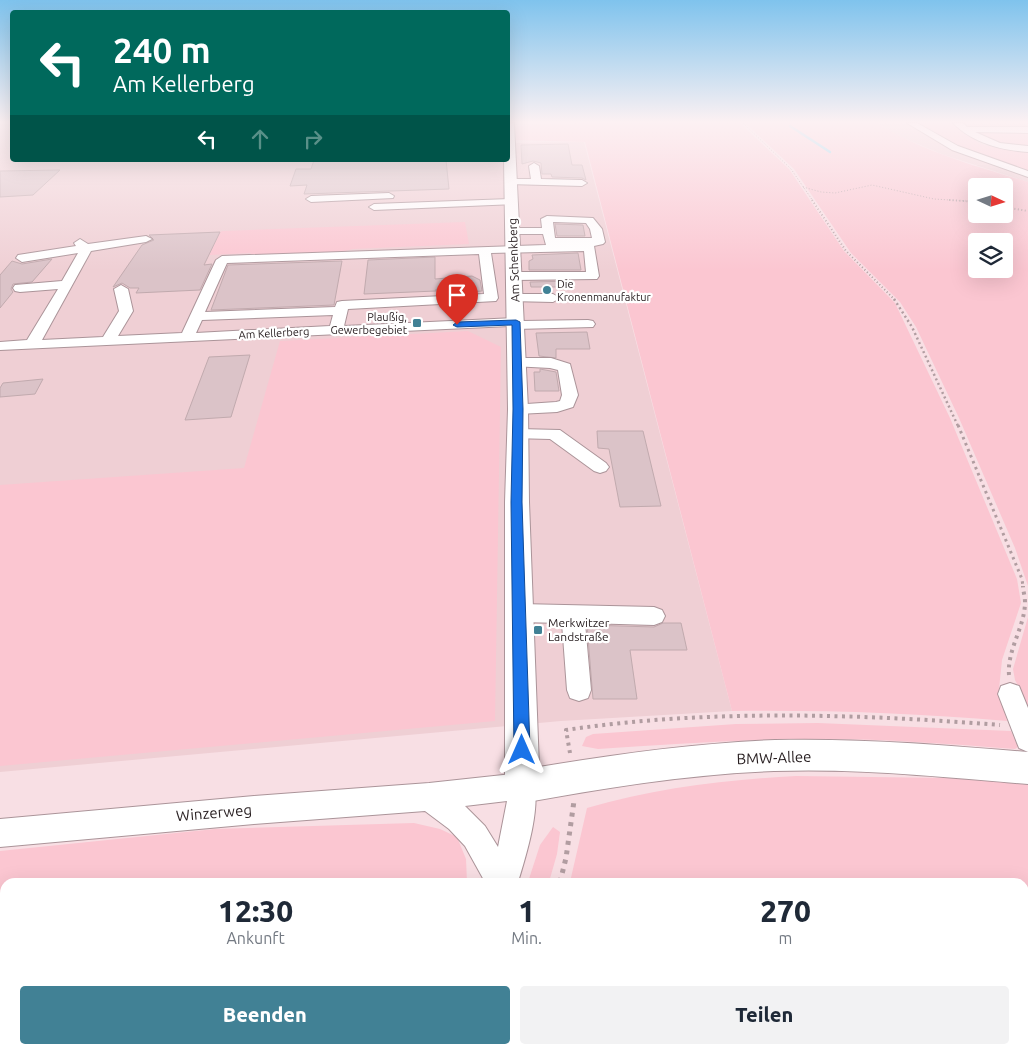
<!DOCTYPE html>
<html lang="de">
<head>
<meta charset="utf-8">
<style>
	:root { --surface:#fff; --page:#f2f2f3; --text:#1f2937; --muted:#747a83; --accent:#418195 }
	body { margin:0; font-family:Ubuntu,sans-serif; background:var(--page); color:var(--text); height:100vh; display:flex; flex-direction:column; font-size:19px; white-space:nowrap }
	* { box-sizing:border-box; margin:0 }
	p { font-size:16px; color:var(--muted) }
	.icon { flex:none; width:28px; height:28px; fill:none; stroke:currentColor; stroke-width:2; stroke-linecap:round; stroke-linejoin:round }
	.map { position:relative; flex:1; overflow:hidden }
	.panel { position:absolute; left:0px; top:878px; width:1029px; height:176px; display:flex; flex-direction:column; background:var(--surface); border-radius:15px 15px 0 0; box-shadow:0 5px 20px #0002 }
	.panel>* { flex:none }
	.banner { position:absolute; left:10px; top:10px; width:500px; height:152px; border-radius:5px; box-shadow:0 5px 20px #0002; background:#00695c; color:#fff; overflow:hidden }
	.needle { width:32px; rotate:94deg }
	.buttons { position:absolute; left:968px; top:178px; display:grid; gap:10px }
	.buttons a { display:grid; place-items:center; width:45px; height:45px; border-radius:5px; background:var(--surface); box-shadow:0 5px 20px #0002; font-size:25px }
	.pin { position:absolute; display:grid; place-items:center; width:42px; height:42px; color:#fff; margin:-51px -21px; border-radius:50% 50% 50% 0; rotate:-45deg; box-shadow:0 0 5px #0007 }
	.pin .icon { rotate:45deg }
	.me { position:absolute; width:55px; margin:-28px; rotate:0deg; stroke-linejoin:round; filter:drop-shadow(0 0 4px #0008) }
	.turn { display:flex; align-items:center; gap:18px; height:105px; padding:0 20px; font-size:22px }
	.turn .icon { width:65px; height:65px; stroke-width:2.5 }
	.turn b { display:block; font-size:35px; line-height:42px }
	.lanes { display:flex; align-items:center; height:48px; padding:0 20px; background:#0003; justify-content:center; gap:25px; direction:ltr }
	.lanes .off { opacity:.35 }
	.eta { display:flex; justify-content:space-evenly; align-items:center; height:85px; text-align:center }
	.eta b { font-size:30px; font-weight:800; line-height:35px }
	.primary-button { display:flex; gap:10px; margin-top:auto; padding:10px 20px }
	.primary-button a { flex:1; height:58px; border-radius:5px; background:var(--accent); color:#fff; font-size:20px; font-weight:800; line-height:58px; text-align:center }
	.primary-button a+a { background:var(--page); color:var(--text) }
	.map>svg:first-child { display:block }
	.built { fill:#efcfd4 }
	.green { fill:#fbc6d1; fill-rule:evenodd }
	.lines { fill:none; stroke-linecap:round; stroke-linejoin:round }
	.stream { stroke:#81d9f5; stroke-width:2.5 }
	.building { fill:#dbc3c8; stroke:#c1aaae }
	.minor-casing { stroke:#ab9499; stroke-width:2 }
	.major-casing { stroke:#ab9499; stroke-width:2 }
	.path-far5 { stroke:#b19da1; stroke-width:1; stroke-dasharray:1 2; stroke-linecap:butt }
	.path-far4 { stroke:#b19da1; stroke-width:2; stroke-dasharray:1 2.5; stroke-linecap:butt }
	.path-far3 { stroke:#b19da1; stroke-width:2.5; stroke-dasharray:2 3; stroke-linecap:butt }
	.path-far2 { stroke:#b19da1; stroke-width:3; stroke-dasharray:2.5 4; stroke-linecap:butt }
	.path-far1 { stroke:#b19da1; stroke-width:4; stroke-dasharray:3 4.5; stroke-linecap:butt }
	.path { stroke:#b19da1; stroke-width:5; stroke-dasharray:4 5.5; stroke-linecap:butt }
	.minor { fill:#fff; fill-rule:evenodd }
	.major { fill:#fff; fill-rule:evenodd }
	.route { fill:#1a73e8; stroke:#114b97 }
	.poi-dot { fill:#418195; stroke:#fff; stroke-width:2 }
	.labels { text-anchor:middle; stroke-width:4.5; stroke-linejoin:round; paint-order:stroke }
	.far-poi-label { font-size:11px; fill:#261d1f; stroke:#fff; text-anchor:start }
	.far-street-label { font-size:11px; fill:#261d1f; stroke:#fff }
	.street-label { font-size:12px; fill:#261d1f; stroke:#fff }
	.poi-label { font-size:12px; fill:#261d1f; stroke:#fff; text-anchor:start }
	.near-street-label { font-size:15px; fill:#261d1f; stroke:#fff }
</style>
</head>
<body>
<div class="map">
<svg width="1028" height="1053" viewBox="0 0 1028 1053">
	<rect width="100%" height="100%" fill="#f8dfe4"/>
	<g class="built">
		<polygon points="12,123 12,160 508,160 508,143 584,142 732,711 561,721 0,772 0,124"/>
		<polygon points="877,123 1028,123 1028,182 944,155 892,133"/>
	</g>
	<g class="green">
		<path d="M 579,123 L 740,123 L 789,169 L 844,251 L 895,303 L 950,418 L 1017,579 L 1021,603 L 1002,660 L 999,689 L 1007,721 C 914,713 825,710 732,711 L 585,142 L 516,140 L 515,127 L 517,126 Z"/>
		<path d="M 745,123 L 877,123 C 923,152 976,166 1028,182 L 1028,586 L 1015,548 L 959,418 L 916,327 L 900,302 L 851,253 L 794,169 ZM 1004,186 L 1004,214 L 976,214 L 976,186 ZM 976,241 L 1004,241 L 1004,269 L 976,269 Z"/>
		<polygon points="913,123 953,123 980,144 1001,149 1028,152 1028,173 978,156"/>
		<polygon points="975,132 1028,132 1028,147 994,142"/>
		<polygon points="465,222 469,244 353,249 341,252 250,256 251,253 209,255 220,232 223,231"/>
		<polygon points="468,331 501,347 495,721 0,766 0,485 244,468 280,341"/>
		<polygon points="1028,617 1028,714 1024,697 1015,680 1013,669"/>
		<path d="M 818,723 L 1011,731 L 1018,747 L 1015,749 C 951,744 886,739 822,739 C 747,739 672,744 598,749 L 582,746 L 586,737 L 593,734 L 736,724 Z"/>
		<path d="M 796,776 L 947,778 L 1028,783 L 1028,1053 L 487,1053 L 491,1049 L 1024,1049 L 1024,882 L 570,882 L 587,808 C 656,788 724,780 796,776 Z"/>
		<polygon points="414,823 440,829 457,837 466,859 467,882 5,882 5,1049 372,1049 369,1053 0,1053 0,851 215,829"/>
		<polygon points="553,827 560,832 557,854 549,882 528,882 540,845"/>
	</g>
	<g class="lines">
		<polyline class="stream" points="790,126 830,152"/>
	</g>
	<g class="building">
		<polygon points="568,144 572,165 582,165 586,180 582,178 552,177 551,174 542,174 541,163 533,161 522,164 521,145"/>
		<polygon points="314,160 446,160 449,189 304,194 307,185 290,186 296,169 311,169"/>
		<polygon points="60,170 33,195 0,197 0,171"/>
		<polygon points="555,224 583,225 585,236 557,236"/>
		<polygon points="220,232 204,265 212,264 200,290 136,293 139,288 130,288 122,283 113,287 142,245 154,240 149,235"/>
		<polygon points="578,253 581,270 529,270 529,261 533,259 532,255"/>
		<polygon points="435,257 435,279 472,276 480,280 482,291 449,294 436,289 436,291 364,294 368,260"/>
		<polygon points="52,259 32,282 13,284 11,289 13,292 0,308 0,275 12,261 22,264"/>
		<polygon points="342,261 334,305 211,310 228,265"/>
		<polygon points="573,281 574,287 531,287 530,282"/>
		<polygon points="587,332 590,349 556,349 556,358 539,356 536,333"/>
		<polygon points="250,355 231,417 185,420 209,357"/>
		<polygon points="540,369 556,372 559,391 535,391 534,372 540,372"/>
		<polygon points="43,379 35,394 0,397 0,388 3,383"/>
		<polygon points="597,431 643,431 661,506 620,507 609,449 598,448"/>
		<polygon points="663,623 681,623 687,650 630,650 637,699 593,699 587,625 654,627"/>
	</g>
	<g class="lines">
		<g class="minor-casing">
			<g id="minor">
				<polygon points="907,123 917,123 958,146 1028,171 1028,177 952,150"/>
				<path d="M 953,123 L 963,123 L 967,127 L 1028,127 L 1028,133 L 975,132 L 1000,143 L 1028,146 L 1028,152 C 1000,150 973,143 953,123 Z"/>
				<polygon points="534,163 539,166 541,179 582,180 587,183 582,186 507,184 506,182 511,179 531,179 529,166"/>
				<polygon points="389,193 394,196 393,198 311,202 306,199 311,196"/>
				<polygon points="512,199 517,202 516,204 374,210 369,207 374,204"/>
				<path d="M 547,216 L 593,218 L 602,229 L 605,242 L 603,244 L 594,246 L 599,276 L 597,279 L 514,280 L 508,276 L 514,272 L 586,272 L 584,251 L 491,253 L 498,298 L 496,301 L 348,309 L 344,326 L 516,318 L 522,321 L 588,320 L 593,321 L 595,324 L 593,327 L 516,329 L 510,326 L 0,350 L 0,342 L 27,340 L 58,289 L 20,292 L 15,291 L 13,288 L 15,285 L 62,281 L 78,253 L 22,262 L 16,258 L 18,255 L 76,246 L 74,243 L 80,239 L 88,244 L 146,236 L 152,239 L 146,242 L 91,251 L 42,340 L 103,337 L 119,311 L 114,289 L 121,285 L 128,289 L 133,311 L 118,336 L 182,333 L 216,260 L 222,256 L 546,245 L 543,234 L 513,234 L 507,231 L 513,228 L 542,228 L 541,219 ZM 553,222 L 586,223 L 590,229 L 592,238 L 555,238 ZM 479,254 L 484,294 L 342,301 L 337,302 L 335,307 L 205,312 L 227,263 ZM 333,315 L 330,326 L 196,333 L 202,320 Z"/>
				<polygon points="515,294 553,294 560,298 553,302 510,301 508,298"/>
				<polygon points="517,358 551,358 570,364 578,395 573,407 557,412 518,414 512,413 510,409 512,405 556,402 560,401 562,395 558,370 550,368 512,366 509,363 512,360"/>
				<polygon points="518,429 560,430 606,463 609,467 606,471 600,473 594,471 550,439 512,438 509,434 512,430"/>
				<polygon points="520,604 654,607 662,610 665,616 662,622 654,625 585,623 591,690 588,698 579,701 570,698 567,690 562,623 520,622 512,619 509,613 512,607"/>
				<polygon points="1010,683 1019,686 1028,708 1028,752 1019,748 998,694 1001,686"/>
				<path d="M 522,773 L 532,777 C 543,802 526,856 518,882 L 485,882 L 465,846 L 449,829 L 425,811 L 254,824 L 0,847 L 0,819 L 254,796 L 429,783 ZM 507,801 L 498,847 L 485,826 L 465,806 Z"/>
				<polygon points="385,1049 422,1049 420,1053 383,1053"/>
			</g>
		</g>
		<g class="major-casing">
			<path id="major" d="M 508,123 L 514,123 L 528,409 L 529,502 L 539,767 C 617,754 696,743 775,740 C 860,738 944,745 1028,752 L 1028,784 C 944,777 859,768 774,771 C 689,774 605,788 522,803 L 510,798 L 505,786 L 505,502 L 508,409 L 504,160 L 508,160 Z"/>
		</g>
		<g class="path-far5">
			<polyline points="743,123 791,169 813,201"/>
			<polyline points="803,187 821,192 835,193 872,185 934,199 966,201"/>
		</g>
		<g class="path-far4">
			<polyline points="812,200 846,251 895,300"/>
			<polyline points="949,200 976,202"/>
			<polyline points="1004,207 1028,211"/>
		</g>
		<polyline class="path-far3" points="894,299 912,327 958,426"/>
		<polyline class="path-far2" points="958,425 1022,579 1023,587"/>
		<g class="path-far1">
			<path d="M 1009,675 C 1007,649 1025,627 1025,602 C 1025,596 1023,591 1023,586"/>
			<path d="M 570,753 L 566,730 C 705,709 860,714 1000,725"/>
		</g>
		<g class="path">
			<polyline points="560,882 566,858 574,801"/>
			<polyline points="474,1053 478,1049"/>
		</g>
		<use href="#minor" class="minor"/>
		<use href="#major" class="major"/>
	</g>
	<linearGradient id="sky" x2="0" y2="1"><stop stop-color="#7fc3ed"/><stop offset="0.45" stop-color="#fcf1f3"/><stop offset="1" stop-color="#fcf1f3" stop-opacity="0"/></linearGradient>
	<rect width="1028" height="271" fill="url(#sky)"/>
	<polygon class="route" points="516,320 520,322 523,409 522,502 530,750 527,755 522,757 517,755 514,750 511,502 513,409 512,325 457,327 453,325 457,322"/>
	<g class="poi-dot">
		<circle cx="547" cy="290" r="5"/>
		<rect x="412" y="318" width="10" height="10" rx="2.5"/>
		<rect x="533" y="625" width="10" height="10" rx="2.5"/>
	</g>
	<g class="labels">
		<g class="far-poi-label">
			<text x="557" y="288">Die<tspan x="557" dy="13">Kronenmanufaktur</tspan></text>
			<text x="407" y="321" text-anchor="end">Plaußig,<tspan x="407" dy="13">Gewerbegebiet</tspan></text>
		</g>
		<g class="far-street-label">
			<text transform="translate(274 333) rotate(-3)" y="4">Am Kellerberg</text>
		</g>
		<g class="street-label">
			<text transform="translate(514 260) rotate(-92)" y="4">Am Schenkberg</text>
		</g>
		<g class="poi-label">
			<text x="548" y="627">Merkwitzer<tspan x="548" dy="14">Landstraße</tspan></text>
		</g>
		<g class="near-street-label">
			<text transform="translate(774 758) rotate(-2)" y="5">BMW-Allee</text>
			<text transform="translate(214 813) rotate(-5)" y="5">Winzerweg</text>
		</g>
	</g>
</svg>
<div class="buttons">
<a><svg class="needle" viewBox="-14 -14 28 28"><path d="M0-13l5 13h-10z" fill="#e53935"/><path d="M0 13l5-13h-10z" fill="#747a83"/></svg></a>
<a><svg class="icon" aria-label="layers" viewBox="0 0 24 24"><path d="M12 4l9 5-9 5-9-5zM3 14l9 5 9-5"/></svg></a>
</div>
<div class="pin" style="left:457px;top:325px;background:#d93025"><svg class="icon" aria-label="arrive" viewBox="0 0 24 24"><path d="M6 21V4h12l-3 4 3 4H6"/></svg></div>
<svg class="me" style="left:522px;top:750px" viewBox="-20 -20 40 40"><path d="M0-17L14 15 0 8-14 15z" fill="#1a73e8" stroke="#fff" stroke-width="4"/></svg>
<div class="banner">
<div class="turn"><svg class="icon" aria-label="left" viewBox="0 0 24 24"><path d="M17 20v-9H6M10 6l-5 5 5 5"/></svg><div><b>240 m</b>Am Kellerberg</div></div>
<div class="lanes"><svg class="icon" aria-label="left" viewBox="0 0 24 24"><path d="M17 20v-9H6M10 6l-5 5 5 5"/></svg><svg class="icon off" aria-label="ahead" viewBox="0 0 24 24"><path d="M12 20V5M6 11l6-6 6 6"/></svg><svg class="icon off" aria-label="right" viewBox="0 0 24 24"><path d="M7 20v-9h11M14 6l5 5-5 5"/></svg></div>
</div>
<section class="panel">
<div class="eta">
<div><b>12:30</b><p>Ankunft</p></div>
<div><b>1</b><p>Min.</p></div>
<div><b>270</b><p>m</p></div>
</div>
<div class="primary-button"><a>Beenden</a><a>Teilen</a></div>
</section>
</div>
</body>
</html>
